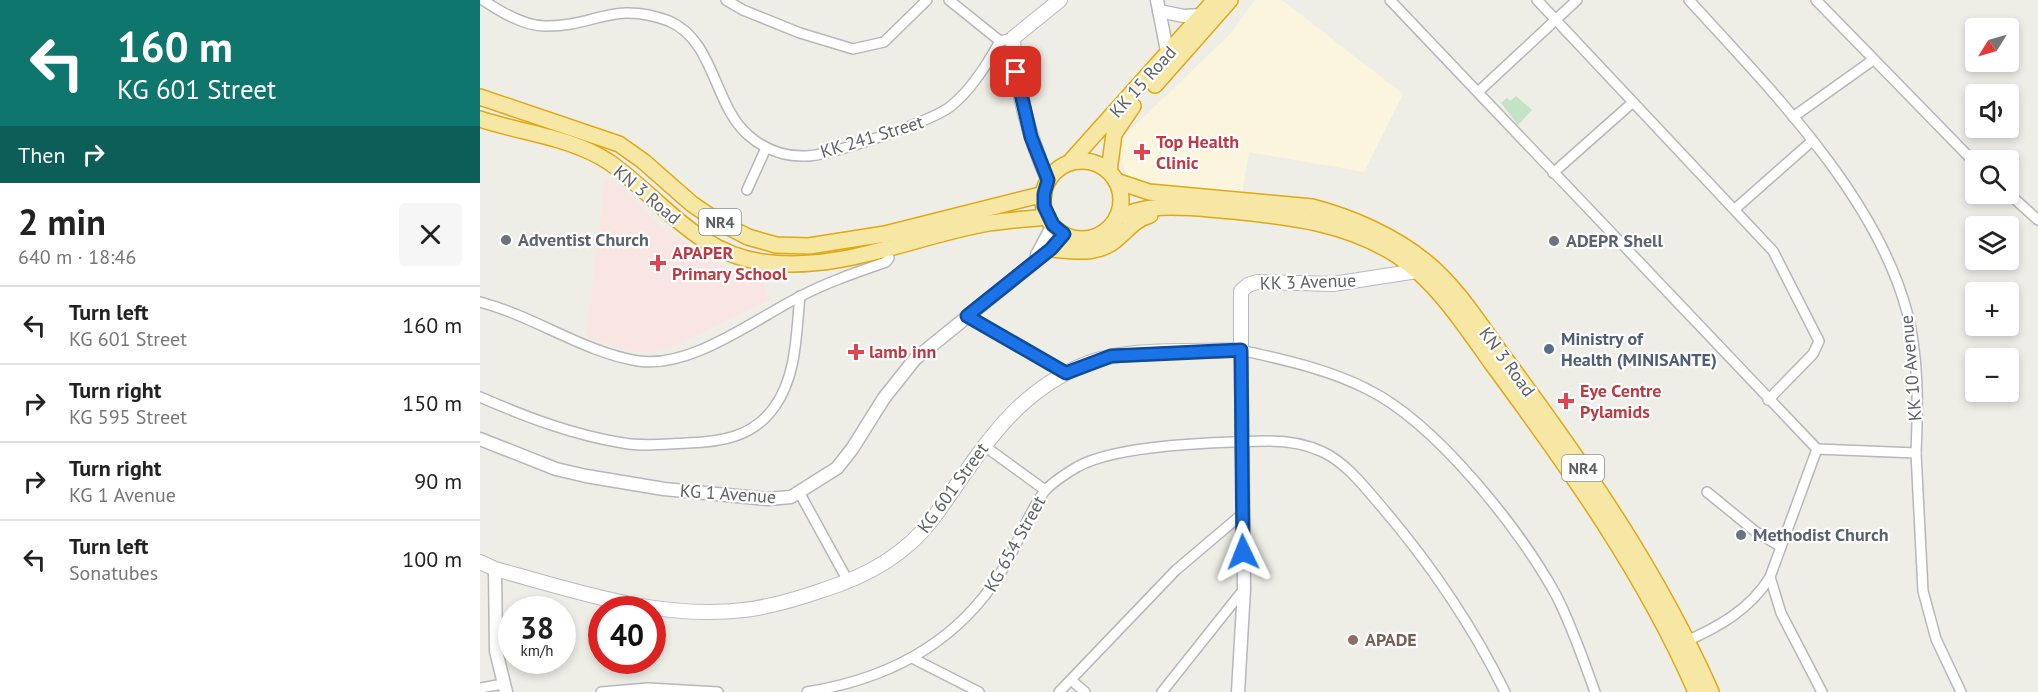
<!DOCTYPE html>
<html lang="en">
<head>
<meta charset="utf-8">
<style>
	:root { --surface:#fff; --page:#f6f6f6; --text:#222; --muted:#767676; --line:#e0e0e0 }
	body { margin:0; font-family:"PT Sans",sans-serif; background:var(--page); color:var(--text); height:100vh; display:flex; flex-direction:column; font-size:22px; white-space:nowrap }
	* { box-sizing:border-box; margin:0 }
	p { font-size:20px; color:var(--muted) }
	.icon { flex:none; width:33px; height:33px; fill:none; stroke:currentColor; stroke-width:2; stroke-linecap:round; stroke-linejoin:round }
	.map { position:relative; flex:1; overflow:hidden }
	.sheet { display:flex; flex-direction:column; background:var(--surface); width:480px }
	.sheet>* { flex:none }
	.banner { background:#0f766e; color:#fff; overflow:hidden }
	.needle { width:39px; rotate:233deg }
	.controls { position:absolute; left:1485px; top:18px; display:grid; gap:12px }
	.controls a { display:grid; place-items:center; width:54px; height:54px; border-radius:6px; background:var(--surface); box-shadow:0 3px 9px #0003; font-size:30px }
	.speed { position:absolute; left:18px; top:596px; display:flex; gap:12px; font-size:30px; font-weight:700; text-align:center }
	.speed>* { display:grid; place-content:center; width:78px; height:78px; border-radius:50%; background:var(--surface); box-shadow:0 3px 9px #0003; line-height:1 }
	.speed small { font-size:15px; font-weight:400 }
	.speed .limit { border:9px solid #d22; background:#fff; color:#111 }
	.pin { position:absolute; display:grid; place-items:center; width:51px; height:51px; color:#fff; margin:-26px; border-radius:12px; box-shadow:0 3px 9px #0006 }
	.me { position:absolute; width:66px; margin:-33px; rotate:358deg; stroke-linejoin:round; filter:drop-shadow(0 0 4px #0008) }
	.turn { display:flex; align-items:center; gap:21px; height:126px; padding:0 18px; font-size:27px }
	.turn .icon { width:78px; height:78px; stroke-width:2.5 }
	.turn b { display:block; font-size:42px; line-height:51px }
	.then { display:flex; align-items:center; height:57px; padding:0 18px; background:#0003; gap:12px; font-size:22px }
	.round { display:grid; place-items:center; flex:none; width:63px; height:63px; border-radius:6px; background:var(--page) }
	.head { display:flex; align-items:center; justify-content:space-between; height:102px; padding:0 18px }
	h1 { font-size:36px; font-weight:800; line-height:45px }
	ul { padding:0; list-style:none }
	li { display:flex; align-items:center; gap:18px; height:78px; padding:0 18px; border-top:2px solid var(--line) }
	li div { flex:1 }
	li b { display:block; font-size:22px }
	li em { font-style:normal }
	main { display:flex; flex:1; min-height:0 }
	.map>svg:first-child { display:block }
	.commercial { fill:#fbf5de }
	.medical { fill:#f9e6e3 }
	.green { fill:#c4e3c6 }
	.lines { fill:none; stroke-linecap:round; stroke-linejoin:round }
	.minor-casing { stroke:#b6b7bb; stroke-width:12 }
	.tertiary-casing { stroke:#b6b7bb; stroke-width:15 }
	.secondary-casing { stroke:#b7b9be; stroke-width:16 }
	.trunk-casing { stroke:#dfa814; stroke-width:18 }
	.minor { stroke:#fff; stroke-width:9 }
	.tertiary { stroke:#fff; stroke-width:12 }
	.secondary { stroke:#fff; stroke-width:14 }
	.trunk { stroke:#f6e8a4; stroke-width:15 }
	.route-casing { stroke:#114b97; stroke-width:15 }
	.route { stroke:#1a73e8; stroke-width:10 }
	.health-dot { fill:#e0444e; stroke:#fff; stroke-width:2 }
	.worship-dot { fill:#6b7280; stroke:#fff; stroke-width:2 }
	.service-dot { fill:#5c6f8a; stroke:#fff; stroke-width:2 }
	.education-dot { fill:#8d6e63; stroke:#fff; stroke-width:2 }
	.labels { text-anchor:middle; stroke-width:4.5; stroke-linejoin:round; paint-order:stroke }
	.shield { fill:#fff; stroke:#8e9092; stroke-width:1.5 }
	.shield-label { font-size:16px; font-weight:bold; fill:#5d6064 }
	.street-label { font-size:18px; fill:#5d6064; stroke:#fff }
	.health-label { font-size:18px; font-weight:bold; fill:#be3a42; stroke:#fff; text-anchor:start }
	.worship-label { font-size:18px; font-weight:bold; fill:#5b616d; stroke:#fff; text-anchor:start }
	.service-label { font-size:18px; font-weight:bold; fill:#4e5e75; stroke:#fff; text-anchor:start }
	.education-label { font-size:18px; font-weight:bold; fill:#785e54; stroke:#fff; text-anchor:start }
</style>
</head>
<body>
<main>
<section class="sheet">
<div class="banner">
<div class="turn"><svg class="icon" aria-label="left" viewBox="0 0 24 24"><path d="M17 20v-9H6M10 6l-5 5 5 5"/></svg><div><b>160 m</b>KG 601 Street</div></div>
<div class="then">Then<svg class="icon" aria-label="right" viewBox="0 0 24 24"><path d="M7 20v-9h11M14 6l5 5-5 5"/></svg></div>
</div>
<div class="head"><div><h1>2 min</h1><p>640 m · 18:46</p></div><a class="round"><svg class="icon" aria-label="close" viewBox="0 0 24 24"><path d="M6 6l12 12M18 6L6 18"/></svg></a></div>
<ul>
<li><svg class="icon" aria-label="left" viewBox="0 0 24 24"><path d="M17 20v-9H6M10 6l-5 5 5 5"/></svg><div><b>Turn left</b><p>KG 601 Street</p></div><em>160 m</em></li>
<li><svg class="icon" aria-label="right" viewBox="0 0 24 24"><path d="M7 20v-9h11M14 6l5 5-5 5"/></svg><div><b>Turn right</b><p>KG 595 Street</p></div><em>150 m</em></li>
<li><svg class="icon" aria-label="right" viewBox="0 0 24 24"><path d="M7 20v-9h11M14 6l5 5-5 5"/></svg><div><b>Turn right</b><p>KG 1 Avenue</p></div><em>90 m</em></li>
<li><svg class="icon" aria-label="left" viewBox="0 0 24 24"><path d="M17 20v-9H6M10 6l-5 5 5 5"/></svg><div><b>Turn left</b><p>Sonatubes</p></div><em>100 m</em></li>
</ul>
</section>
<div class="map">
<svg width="1558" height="692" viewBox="0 0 1558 692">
	<rect width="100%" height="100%" fill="#eeede6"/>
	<polygon class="commercial" points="775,0 802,0 923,94 884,172 769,152 761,199 683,194 647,180 638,148 643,137 750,34"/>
	<g class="medical">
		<polygon points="125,177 145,191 176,222 209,245 248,268 281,275 290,299 192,347 168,353 145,350 106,337"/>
		<polygon points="372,341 386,348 379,363 365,357"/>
	</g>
	<polygon class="green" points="1036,96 1052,110 1038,125 1021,103 1027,98 1030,101"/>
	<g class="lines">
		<g class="minor-casing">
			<g id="minor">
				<path d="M 3,0 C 19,11 45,26 65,26 C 115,27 132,0 189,21 C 235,41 233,104 268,135 C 284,149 304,157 326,156 C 349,156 453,121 471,106 C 492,89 507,65 520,41 L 533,38"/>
				<polyline points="246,0 263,10 320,33 373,49 404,42 447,0"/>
				<polyline points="469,0 520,41"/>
				<polyline points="910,0 1337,449"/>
				<polyline points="1057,0 1293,251 1339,341 1333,354 1288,400"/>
				<polyline points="1336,0 1496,164"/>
				<polyline points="998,92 1097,0"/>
				<polyline points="1313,117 1393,60"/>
				<polyline points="1073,173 1152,103"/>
				<polyline points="267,190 286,148"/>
				<polyline points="1528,193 1558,220"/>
				<polyline points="1255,209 1332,141"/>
				<path d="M 0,302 C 54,316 103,352 158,361 C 211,369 275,319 321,296 C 348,282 377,272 406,262 L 409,258 L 407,245"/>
				<polyline points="487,316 586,373"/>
				<path d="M 761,350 C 804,360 848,369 887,389 C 955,422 1040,529 1076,595 C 1092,626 1103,659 1115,692"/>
				<path d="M 0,397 C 46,417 93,435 143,443 C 164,447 186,444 207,443 C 241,442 274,437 295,406 C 317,375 316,333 320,296"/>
				<polyline points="503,445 565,490"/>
				<polyline points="1436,453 1443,591 1456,639 1481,692"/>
				<polyline points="319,492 368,581"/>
				<polyline points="1227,492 1276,532 1300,546"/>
				<polyline points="1290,577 1301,613 1342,692"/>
				<path d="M 1202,643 C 1237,628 1270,610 1290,577 L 1337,449 L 1436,453 C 1438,407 1439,356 1427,312 C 1396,195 1288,87 1209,0"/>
				<polyline points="434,659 499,692"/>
				<polyline points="591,680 605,692"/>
				<polyline points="0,688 23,684"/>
				<polyline points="121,692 168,688 238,692"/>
				<path d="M 327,692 C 414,678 485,639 528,560 C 540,538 549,512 564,492 C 571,483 587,473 597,467 C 638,444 741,442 790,441 C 808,441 826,444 843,452 C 866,463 884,486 900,505 C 949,562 992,625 1025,692"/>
				<polyline points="579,692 696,570 761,515"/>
				<polyline points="682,692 764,589"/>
			</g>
		</g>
		<g class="tertiary-casing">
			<g id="tertiary">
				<polyline points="677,0 688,56"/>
				<polyline points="679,11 704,16 722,15"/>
				<polyline points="557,255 573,225"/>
				<polyline points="0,439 76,469 106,476 184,489 288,499 311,497 357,468 372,449 404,398 435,359 571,249 584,234"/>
				<polyline points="15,569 16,651 26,692"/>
				<polyline points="758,692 764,589 761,350"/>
			</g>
		</g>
		<g class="secondary-casing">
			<g id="secondary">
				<path d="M 568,180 C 550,140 534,82 533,38 L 580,0"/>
				<path d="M 0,562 L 15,569 C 96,591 178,620 264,610 C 291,607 317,599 343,590 C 387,576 426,555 454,517 C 500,454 531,393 608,363 C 648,347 717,352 761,350 L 761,291 L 768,285 L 777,282 L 853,284 L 937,271"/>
			</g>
		</g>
		<g class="trunk-casing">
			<g id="trunk">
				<polyline points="675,85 750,0"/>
				<polyline points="0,97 139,144 163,161 212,204 237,221 268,237 296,245 329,246 405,234 564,194"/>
				<path d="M 0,119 C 42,133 91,137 129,162 C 180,198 216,253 282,262 C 361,273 433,236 509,223 C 528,220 548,219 568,217"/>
				<circle cx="602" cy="200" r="39"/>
				<polyline points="590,162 735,0"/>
				<polyline points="629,171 634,134 653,106"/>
				<path d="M 636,181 L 669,192 L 832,207 C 871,217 914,236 946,262 C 979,289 1001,327 1026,360 C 1104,465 1178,572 1231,692"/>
				<path d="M 637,217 C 648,214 660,209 672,208 C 699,205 726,209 754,211 C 811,217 868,223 918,256 C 958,283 985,326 1013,365 C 1089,468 1165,574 1216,692"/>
				<path d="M 571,249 C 595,251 620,256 639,237 C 649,228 656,219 670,215"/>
			</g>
		</g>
		<use href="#minor" class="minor"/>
		<use href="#tertiary" class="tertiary"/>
		<use href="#secondary" class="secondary"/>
		<use href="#trunk" class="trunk"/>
	</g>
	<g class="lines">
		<g class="route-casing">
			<polyline id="route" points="536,72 551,137 568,180 564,194 564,206 573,225 584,234 571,249 487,316 586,373 631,356 761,350 763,552"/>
		</g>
		<use href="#route" class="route"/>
	</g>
	<g class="health-dot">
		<path d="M659 143h6v6h6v6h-6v6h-6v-6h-6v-6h6z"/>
		<path d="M175 254h6v6h6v6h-6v6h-6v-6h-6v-6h6z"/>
		<path d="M373 343h6v6h6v6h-6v6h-6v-6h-6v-6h6z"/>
		<path d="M1083 392h6v6h6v6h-6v6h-6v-6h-6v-6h6z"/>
	</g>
	<g class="worship-dot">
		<circle cx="26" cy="240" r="6"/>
		<circle cx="1074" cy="241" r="6"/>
		<circle cx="1261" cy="535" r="6"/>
	</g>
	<circle class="service-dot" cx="1069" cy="349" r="6"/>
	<circle class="education-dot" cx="873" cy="640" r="6"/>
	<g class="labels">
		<g class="shield">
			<rect x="219" y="209" width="42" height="26" rx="4.5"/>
			<rect x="1082" y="455" width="42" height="26" rx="4.5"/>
		</g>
		<g class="shield-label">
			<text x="240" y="228">NR4</text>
			<text x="1103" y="474">NR4</text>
		</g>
		<g class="street-label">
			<text transform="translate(663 82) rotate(-48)" y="6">KK 15 Road</text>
			<text transform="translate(392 137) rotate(-17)" y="6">KK 241 Street</text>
			<text transform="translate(167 195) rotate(40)" y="6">KN 3 Road</text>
			<text transform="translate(828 282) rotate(-2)" y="6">KK 3 Avenue</text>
			<text transform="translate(1027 362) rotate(54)" y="6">KN 3 Road</text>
			<text transform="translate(1431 368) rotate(-95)" y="6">KK 10 Avenue</text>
			<text transform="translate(473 488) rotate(-54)" y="6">KG 601 Street</text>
			<text transform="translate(248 494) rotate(4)" y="6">KG 1 Avenue</text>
			<text transform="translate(535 544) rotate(-61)" y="6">KG 654 Street</text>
		</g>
		<g class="health-label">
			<text x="676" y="148">Top Health<tspan x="676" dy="21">Clinic</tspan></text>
			<text x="192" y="259">APAPER<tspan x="192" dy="21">Primary School</tspan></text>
			<text x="389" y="358">lamb inn</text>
			<text x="1100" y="397">Eye Centre<tspan x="1100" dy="21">Pylamids</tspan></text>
		</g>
		<g class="worship-label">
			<text x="38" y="246">Adventist Church</text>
			<text x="1086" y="247">ADEPR Shell</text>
			<text x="1273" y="541">Methodist Church</text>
		</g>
		<g class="service-label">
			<text x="1081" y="345">Ministry of<tspan x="1081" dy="21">Health (MINISANTE)</tspan></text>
		</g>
		<g class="education-label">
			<text x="885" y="646">APADE</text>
		</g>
	</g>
</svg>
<div class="controls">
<a><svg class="needle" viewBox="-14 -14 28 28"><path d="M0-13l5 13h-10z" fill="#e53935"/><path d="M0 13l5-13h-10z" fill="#767676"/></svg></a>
<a><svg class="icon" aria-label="sound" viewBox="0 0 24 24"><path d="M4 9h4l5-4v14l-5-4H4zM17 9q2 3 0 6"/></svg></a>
<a><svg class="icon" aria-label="search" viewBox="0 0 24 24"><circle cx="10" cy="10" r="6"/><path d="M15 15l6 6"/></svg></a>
<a><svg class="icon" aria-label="layers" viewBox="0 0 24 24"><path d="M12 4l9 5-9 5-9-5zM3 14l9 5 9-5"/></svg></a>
<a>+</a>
<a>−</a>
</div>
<div class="speed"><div>38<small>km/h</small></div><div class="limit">40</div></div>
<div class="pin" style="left:536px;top:72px;background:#d93025"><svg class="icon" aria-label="arrive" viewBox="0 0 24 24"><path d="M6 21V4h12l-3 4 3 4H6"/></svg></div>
<svg class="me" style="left:763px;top:552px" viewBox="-20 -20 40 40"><path d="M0-17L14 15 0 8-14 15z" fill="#1a73e8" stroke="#fff" stroke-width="4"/></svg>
</div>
</main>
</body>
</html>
